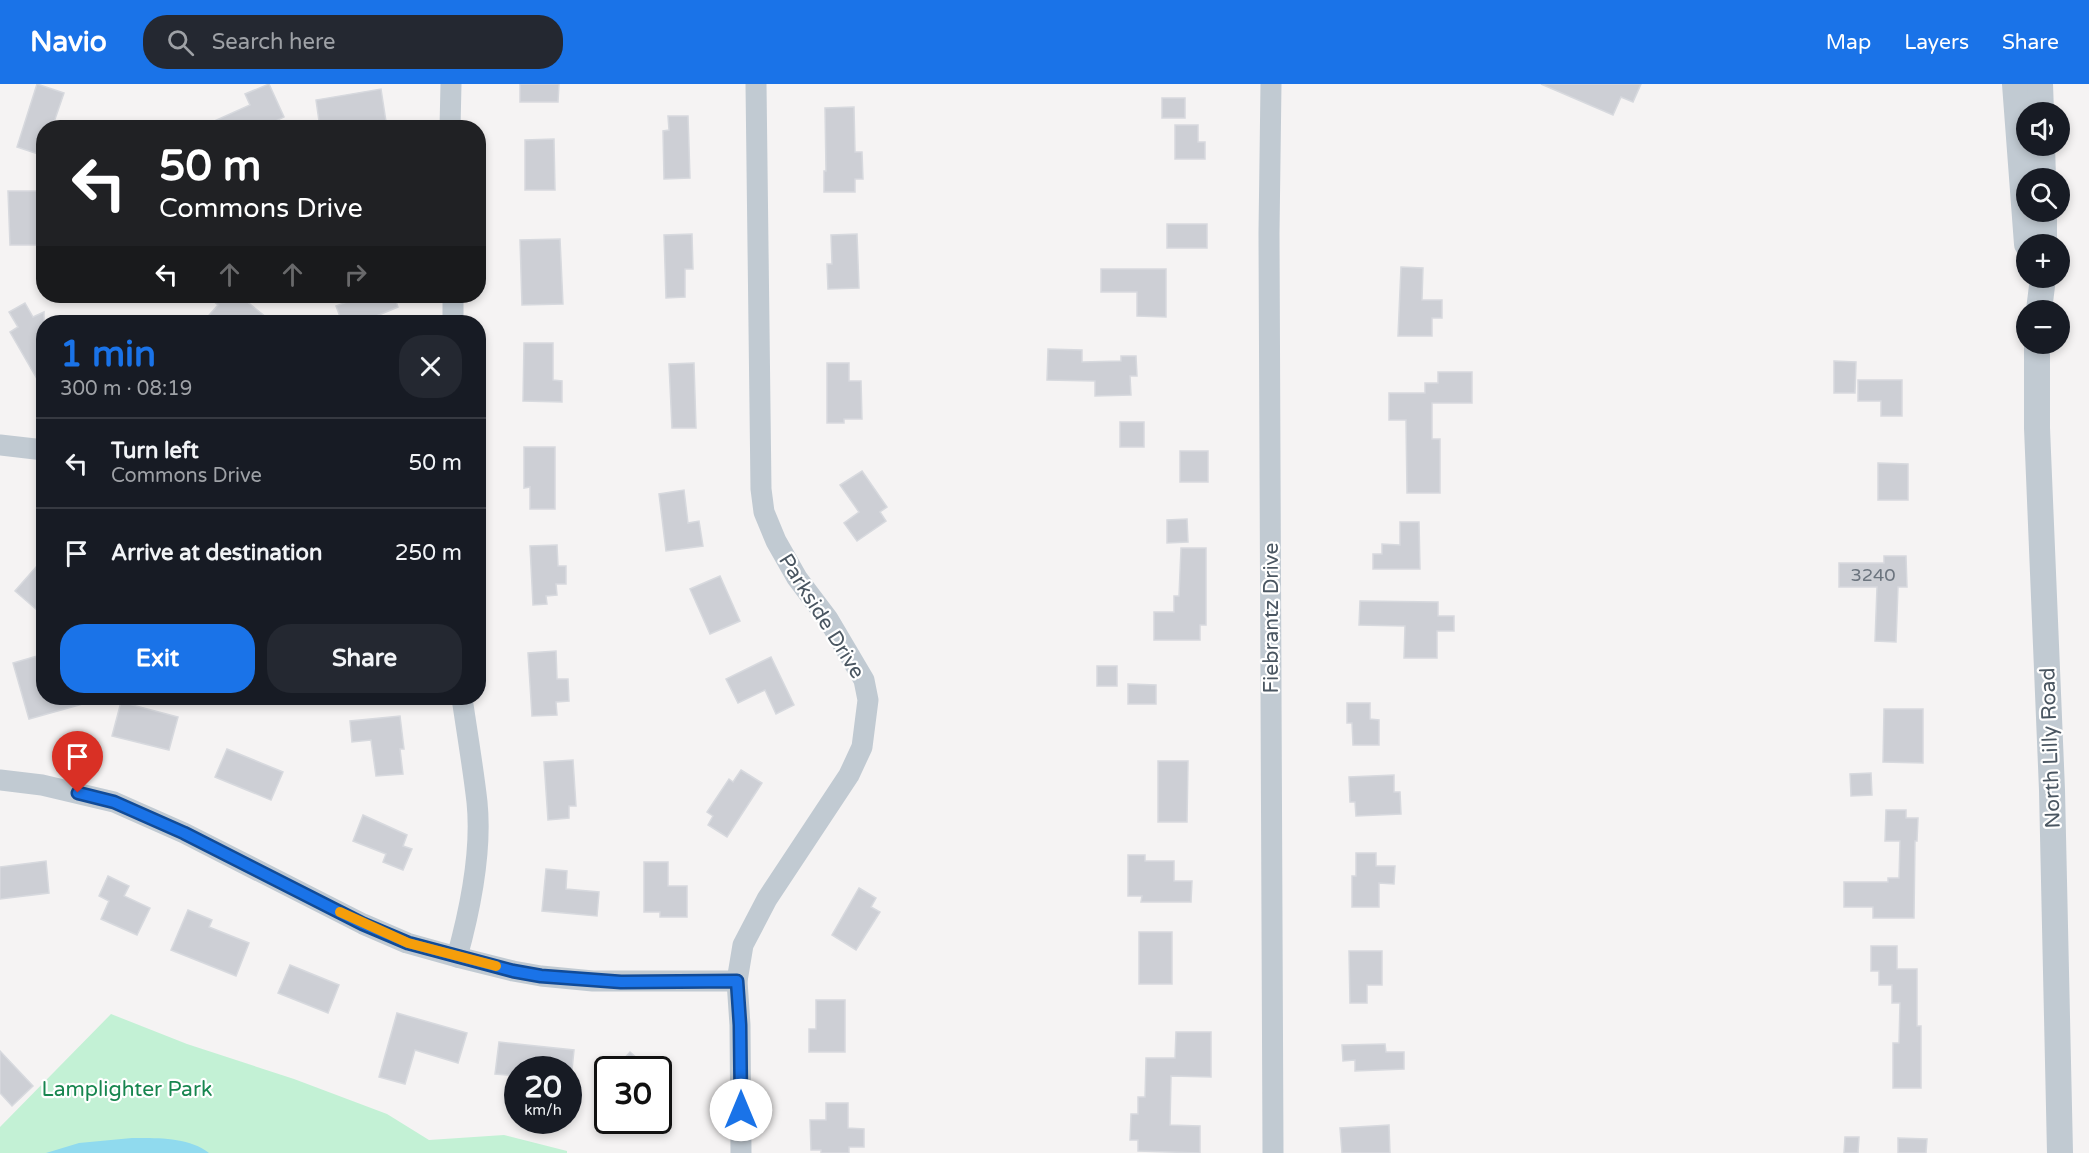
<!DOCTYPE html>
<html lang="en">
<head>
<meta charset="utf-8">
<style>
	:root { --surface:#171b24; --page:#242831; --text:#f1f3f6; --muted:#9ea1a6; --line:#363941; --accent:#1a73e8 }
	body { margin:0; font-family:"Varela Round",sans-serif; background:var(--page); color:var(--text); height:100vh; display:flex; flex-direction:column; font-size:22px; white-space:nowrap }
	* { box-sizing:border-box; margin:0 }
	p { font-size:20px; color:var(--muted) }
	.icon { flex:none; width:33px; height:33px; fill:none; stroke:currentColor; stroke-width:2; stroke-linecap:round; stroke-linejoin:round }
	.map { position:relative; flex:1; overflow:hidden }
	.panel { position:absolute; left:36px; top:231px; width:450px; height:390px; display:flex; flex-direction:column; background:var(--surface); border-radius:24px; box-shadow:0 3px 9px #0003 }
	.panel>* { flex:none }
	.top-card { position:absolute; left:36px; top:36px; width:450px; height:183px; border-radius:24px; box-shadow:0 3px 9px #0003; background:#202124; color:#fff; overflow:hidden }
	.buttons { position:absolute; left:2016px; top:18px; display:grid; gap:12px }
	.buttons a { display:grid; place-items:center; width:54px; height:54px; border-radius:50%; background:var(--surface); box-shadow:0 3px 9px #0003; font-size:30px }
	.speed { position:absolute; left:504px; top:972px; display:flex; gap:12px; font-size:30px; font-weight:700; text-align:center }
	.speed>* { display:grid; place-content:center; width:78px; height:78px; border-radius:50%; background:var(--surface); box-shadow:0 3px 9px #0003; line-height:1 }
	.speed small { font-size:15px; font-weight:400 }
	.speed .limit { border:3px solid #111; border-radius:9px; background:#fff; color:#111 }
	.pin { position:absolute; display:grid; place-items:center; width:51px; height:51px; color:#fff; margin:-62px -26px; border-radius:50% 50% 50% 0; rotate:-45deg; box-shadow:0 0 6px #0007 }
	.pin .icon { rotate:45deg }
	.me { position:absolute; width:66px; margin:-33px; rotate:0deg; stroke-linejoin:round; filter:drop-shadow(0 0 4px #0008) }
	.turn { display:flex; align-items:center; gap:21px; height:126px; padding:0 24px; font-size:27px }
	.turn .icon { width:78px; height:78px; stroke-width:2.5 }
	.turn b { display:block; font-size:42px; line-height:51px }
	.lanes { display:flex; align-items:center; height:57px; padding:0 24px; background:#0003; justify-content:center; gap:30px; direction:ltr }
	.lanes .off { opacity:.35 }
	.round { display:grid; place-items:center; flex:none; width:63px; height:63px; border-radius:24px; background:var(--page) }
	.overview { display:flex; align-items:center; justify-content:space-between; height:102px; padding:0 24px }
	h1 { font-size:36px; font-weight:700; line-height:45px; color:var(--accent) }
	.button { display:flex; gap:12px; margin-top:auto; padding:12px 24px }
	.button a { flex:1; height:69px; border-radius:24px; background:var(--accent); color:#fff; font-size:24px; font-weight:700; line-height:69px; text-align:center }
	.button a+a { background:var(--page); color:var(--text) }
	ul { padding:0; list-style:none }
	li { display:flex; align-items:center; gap:18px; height:90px; padding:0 24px; border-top:2px solid var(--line) }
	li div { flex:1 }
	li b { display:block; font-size:22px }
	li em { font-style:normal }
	header { display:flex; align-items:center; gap:36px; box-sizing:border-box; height:84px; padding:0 30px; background:var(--accent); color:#fff }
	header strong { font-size:28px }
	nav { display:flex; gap:33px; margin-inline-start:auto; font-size:21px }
	.search { width:420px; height:54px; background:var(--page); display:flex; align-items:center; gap:15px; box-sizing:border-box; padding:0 21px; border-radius:24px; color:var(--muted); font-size:22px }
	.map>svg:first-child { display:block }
	.green { fill:#c3f1d5 }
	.water { fill:#90daee }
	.building { fill:#cdcfd5; stroke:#d7d9de; stroke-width:1.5 }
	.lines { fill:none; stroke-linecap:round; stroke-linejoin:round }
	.minor { stroke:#c1cad2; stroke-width:21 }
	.tertiary { stroke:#c1cad2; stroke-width:26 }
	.route-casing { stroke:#114b97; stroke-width:15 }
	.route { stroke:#1a73e8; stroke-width:10 }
	.slow { stroke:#f59e0b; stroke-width:10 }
	.labels { text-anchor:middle; stroke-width:4.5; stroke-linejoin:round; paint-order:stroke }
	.number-label { font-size:18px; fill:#6b747e }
	.street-label { font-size:21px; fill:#4a5661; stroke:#fff }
	.park-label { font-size:21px; fill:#17864f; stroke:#fff }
</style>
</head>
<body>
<header>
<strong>Navio</strong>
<div class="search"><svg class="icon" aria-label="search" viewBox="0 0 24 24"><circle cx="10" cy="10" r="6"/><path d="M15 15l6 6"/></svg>Search here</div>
<nav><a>Map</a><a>Layers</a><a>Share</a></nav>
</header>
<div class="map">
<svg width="2089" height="1069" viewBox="0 0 2089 1069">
	<rect width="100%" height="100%" fill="#f5f3f3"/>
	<polygon class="green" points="111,930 187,960 294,995 387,1030 429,1056 504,1051 567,1067 567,1069 0,1069 0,1043"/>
	<path class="water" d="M 132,1054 C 157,1054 189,1053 209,1069 L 46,1069 L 79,1059 Z"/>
	<g class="building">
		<polygon points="37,0 64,9 52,44 44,44 44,72 17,63"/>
		<polygon points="269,0 284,33 262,44 199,44 250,21 245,10"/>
		<polygon points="520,0 559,0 558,18 520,18"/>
		<polygon points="1541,0 1641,0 1633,18 1621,13 1613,31"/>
		<polygon points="381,5 387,44 320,44 316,16"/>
		<rect x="1162" y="14" width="23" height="20"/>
		<polygon points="854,23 855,68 862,68 863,95 855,95 855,108 824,108 824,87 826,87 825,24"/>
		<polygon points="668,32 688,32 690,94 664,95 663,47 669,46"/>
		<polygon points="1175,41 1198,41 1198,58 1205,58 1205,75 1175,75"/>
		<polygon points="554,55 555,106 525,106 525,56"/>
		<polygon points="8,107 39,107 38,161 10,161"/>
		<rect x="1167" y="140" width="40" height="24"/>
		<polygon points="692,150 693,185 685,185 685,213 666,214 664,151"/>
		<polygon points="857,150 859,204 828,205 827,180 832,180 831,151"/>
		<polygon points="560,155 563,220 522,221 520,156"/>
		<polygon points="1401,183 1423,184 1422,216 1442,216 1442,234 1432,234 1432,252 1398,252"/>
		<polygon points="1101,185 1166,185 1166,233 1137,232 1137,208 1101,208"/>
		<polygon points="207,212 240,212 272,238 203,238 218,221"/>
		<polygon points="363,212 394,212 398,223 374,233 376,238 342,238 336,222"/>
		<polygon points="25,219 33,233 44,228 44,307 10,248 18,243 9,228"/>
		<polygon points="524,259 553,259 553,296 562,297 562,318 523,317"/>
		<polygon points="1048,265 1082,266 1082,278 1121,277 1121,272 1136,272 1137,292 1130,292 1131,311 1095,312 1095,297 1047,296"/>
		<polygon points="1834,277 1856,278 1855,309 1834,309"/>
		<polygon points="694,279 696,344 672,344 669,280"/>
		<polygon points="827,279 849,279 849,297 861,297 862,335 844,335 844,339 827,339"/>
		<polygon points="1438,288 1472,288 1472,319 1432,319 1432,355 1440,355 1440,409 1407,409 1406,336 1389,336 1389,309 1425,309 1425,299 1438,299"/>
		<polygon points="1858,296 1902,296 1902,332 1881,332 1881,317 1858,317"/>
		<rect x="1120" y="338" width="24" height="25"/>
		<polygon points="524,363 555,363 555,425 530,425 530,403 524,404"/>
		<rect x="1180" y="367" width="28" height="31"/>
		<polygon points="1878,379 1908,380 1908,416 1878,416"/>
		<polygon points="862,387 887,423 880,428 886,437 857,457 844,439 859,428 840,401"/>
		<polygon points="684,406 688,439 699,437 703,462 666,467 659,410"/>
		<polygon points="1187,435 1188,458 1167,459 1167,436"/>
		<polygon points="1400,438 1419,438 1420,485 1373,485 1373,470 1382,470 1382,460 1400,461"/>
		<polygon points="557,461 558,482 566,482 566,500 556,500 557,511 546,512 547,520 533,521 530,462"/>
		<polygon points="1181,464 1206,464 1206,541 1200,541 1200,556 1154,556 1154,528 1174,528 1174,512 1179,512"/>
		<polygon points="1884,472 1906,472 1907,503 1898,503 1896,558 1875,557 1877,503 1839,503 1839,479 1884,479"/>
		<polygon points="44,474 44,518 37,526 15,507"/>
		<polygon points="720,492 740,537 710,550 690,505"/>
		<polygon points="1360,517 1438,518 1438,532 1454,532 1454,547 1437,547 1437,574 1404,574 1405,542 1359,541"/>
		<polygon points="556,567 557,595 568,595 569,617 556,618 557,631 532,632 528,569"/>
		<polygon points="44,570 44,614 90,614 90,618 29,635 13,579"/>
		<polygon points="771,573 794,621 776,630 765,606 738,619 726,595"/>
		<rect x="1097" y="582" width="20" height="20"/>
		<polygon points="1128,600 1156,601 1156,620 1128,620"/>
		<polygon points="121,618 178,633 169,666 112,652"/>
		<polygon points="1347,619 1370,619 1370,635 1379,636 1379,661 1353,661 1352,639 1347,639"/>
		<polygon points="1884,625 1923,625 1923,679 1883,678"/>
		<polygon points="400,632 404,665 400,665 403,690 376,692 371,656 352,658 350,637"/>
		<polygon points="227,665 283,688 271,716 215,693"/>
		<polygon points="573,676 576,722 569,722 569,734 548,736 544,678"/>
		<polygon points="1158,677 1188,677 1187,738 1158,738"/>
		<polygon points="741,686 762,699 727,753 708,741 713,732 707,728 729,695 733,698"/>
		<polygon points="1871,689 1872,711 1851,712 1850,690"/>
		<polygon points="1394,691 1394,708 1400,708 1401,730 1356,732 1355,718 1350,718 1349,693"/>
		<polygon points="1886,726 1906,726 1906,734 1918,734 1917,757 1915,757 1914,834 1873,834 1873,823 1844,823 1844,798 1888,798 1888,794 1899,794 1900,757 1885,757"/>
		<polygon points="363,731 407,751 403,762 412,765 403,786 383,778 386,770 353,757"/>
		<polygon points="1356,769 1376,769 1376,782 1395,782 1394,800 1379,799 1379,823 1352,823 1352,792 1356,792"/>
		<polygon points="1128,771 1145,771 1145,777 1174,777 1174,797 1192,797 1191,818 1141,818 1142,812 1128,812"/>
		<polygon points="46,777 49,809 0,815 0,783"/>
		<polygon points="644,778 668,778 668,802 687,802 687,833 660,833 660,828 644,828"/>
		<polygon points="546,785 567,787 566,805 599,808 597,832 542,827"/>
		<polygon points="108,792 129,802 124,812 150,824 137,851 101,835 109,817 99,812"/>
		<polygon points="859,804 876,814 871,823 880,828 856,866 832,851"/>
		<polygon points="188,826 212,836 209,843 249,859 236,892 171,866"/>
		<rect x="1139" y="848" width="33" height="52"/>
		<polygon points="1871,862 1897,862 1897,885 1917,885 1917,942 1921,942 1921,1004 1893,1004 1893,959 1899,959 1900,919 1892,919 1892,901 1879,901 1879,887 1871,887"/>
		<polygon points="1349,867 1382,867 1382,901 1367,901 1367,919 1350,919"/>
		<polygon points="290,881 339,901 328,929 278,909"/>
		<polygon points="816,916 845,916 845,968 809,968 809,945 816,945"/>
		<polygon points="397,929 467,949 458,979 415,966 405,1000 379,993"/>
		<polygon points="1176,948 1211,948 1211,993 1171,992 1170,1041 1200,1042 1200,1069 1138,1067 1138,1056 1130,1056 1131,1030 1138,1030 1138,1013 1145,1013 1146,974 1175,974"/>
		<polygon points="499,958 574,966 572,986 518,986 518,992 495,990"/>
		<polygon points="1385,960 1386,968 1404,968 1404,985 1355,987 1355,976 1343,977 1342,961"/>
		<polygon points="0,967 33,1002 12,1022 0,1009"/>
		<polygon points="630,968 650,986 614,986"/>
		<polygon points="826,1019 848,1019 848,1044 864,1045 864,1063 849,1063 849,1069 821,1069 821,1066 811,1066 810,1036 826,1036"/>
		<polygon points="1389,1041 1390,1069 1342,1069 1340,1044"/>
		<polygon points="1845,1053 1859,1053 1858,1069 1844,1069"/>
		<polygon points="1898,1054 1927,1055 1926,1069 1898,1069"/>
	</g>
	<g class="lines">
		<g class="minor">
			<polyline points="1271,0 1269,149 1273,1069"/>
			<polyline points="450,44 451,0"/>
			<polyline points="453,212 453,238"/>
			<polyline points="0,361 44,366"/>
			<polyline points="0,696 42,701 114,718 184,749 363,840 407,859 457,873 513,887 541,892 593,897 737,897"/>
			<path d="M 457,873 C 470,826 482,767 477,718 C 473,683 467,648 462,614"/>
			<polyline points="741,1069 740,941 737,897 743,861 767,815 849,691 862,663 868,616 864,596 828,535 797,494 776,457 764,428 761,405 756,0"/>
		</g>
		<g class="tertiary">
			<polyline points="2015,0 2027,160"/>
			<polyline points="2040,0 2041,28"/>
			<polyline points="2042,62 2043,94"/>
			<polyline points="2044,128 2044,160"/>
			<polyline points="2039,226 2043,194"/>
			<polyline points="2037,260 2037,344 2052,706 2060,1069"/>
		</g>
	</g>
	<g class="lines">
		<g class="route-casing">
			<polyline id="route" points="78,709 114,718 184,749 363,840 408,859 513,887 541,892 621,898 737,897 740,941 741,1026"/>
		</g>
		<use href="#route" class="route"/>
		<polyline class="slow" points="340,828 408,859 496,882"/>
	</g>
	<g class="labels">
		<g class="number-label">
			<text x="1873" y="497">3240</text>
		</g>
		<g class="street-label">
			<text transform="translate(822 532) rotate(58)" y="7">Parkside Drive</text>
			<text transform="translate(1271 534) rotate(-90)" y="7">Fiebrantz Drive</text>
			<text transform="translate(2050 664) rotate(-92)" y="7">North Lilly Road</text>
		</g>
		<g class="park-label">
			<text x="127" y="1012">Lamplighter Park</text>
		</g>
	</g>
</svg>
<div class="buttons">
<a><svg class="icon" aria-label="sound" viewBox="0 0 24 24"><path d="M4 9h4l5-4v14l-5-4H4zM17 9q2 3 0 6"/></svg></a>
<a><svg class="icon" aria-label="search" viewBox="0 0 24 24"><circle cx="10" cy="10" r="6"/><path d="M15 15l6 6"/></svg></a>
<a>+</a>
<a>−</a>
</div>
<div class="speed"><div>20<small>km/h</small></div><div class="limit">30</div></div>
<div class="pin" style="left:78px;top:709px;background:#d93025"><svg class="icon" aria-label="arrive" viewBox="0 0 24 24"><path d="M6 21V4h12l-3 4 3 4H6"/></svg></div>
<svg class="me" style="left:741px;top:1026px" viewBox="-20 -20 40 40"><circle r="19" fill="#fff"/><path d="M0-13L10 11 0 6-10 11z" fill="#1a73e8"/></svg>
<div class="top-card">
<div class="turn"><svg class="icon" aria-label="left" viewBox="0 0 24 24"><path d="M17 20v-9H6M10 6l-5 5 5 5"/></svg><div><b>50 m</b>Commons Drive</div></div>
<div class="lanes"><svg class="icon" aria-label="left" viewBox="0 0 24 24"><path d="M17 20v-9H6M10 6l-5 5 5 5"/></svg><svg class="icon off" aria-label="ahead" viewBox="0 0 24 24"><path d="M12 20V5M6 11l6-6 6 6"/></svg><svg class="icon off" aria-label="ahead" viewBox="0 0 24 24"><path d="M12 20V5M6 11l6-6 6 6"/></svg><svg class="icon off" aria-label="right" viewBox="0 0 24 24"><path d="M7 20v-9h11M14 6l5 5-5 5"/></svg></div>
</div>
<section class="panel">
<div class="overview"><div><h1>1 min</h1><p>300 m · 08:19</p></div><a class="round"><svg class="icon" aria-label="close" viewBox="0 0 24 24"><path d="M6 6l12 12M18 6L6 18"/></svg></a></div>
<ul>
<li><svg class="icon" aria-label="left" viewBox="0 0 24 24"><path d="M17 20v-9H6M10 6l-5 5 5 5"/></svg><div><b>Turn left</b><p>Commons Drive</p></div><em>50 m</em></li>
<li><svg class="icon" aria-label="arrive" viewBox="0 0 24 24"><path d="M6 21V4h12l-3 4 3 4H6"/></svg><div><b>Arrive at destination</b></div><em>250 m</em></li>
</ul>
<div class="button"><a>Exit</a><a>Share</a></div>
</section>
</div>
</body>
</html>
